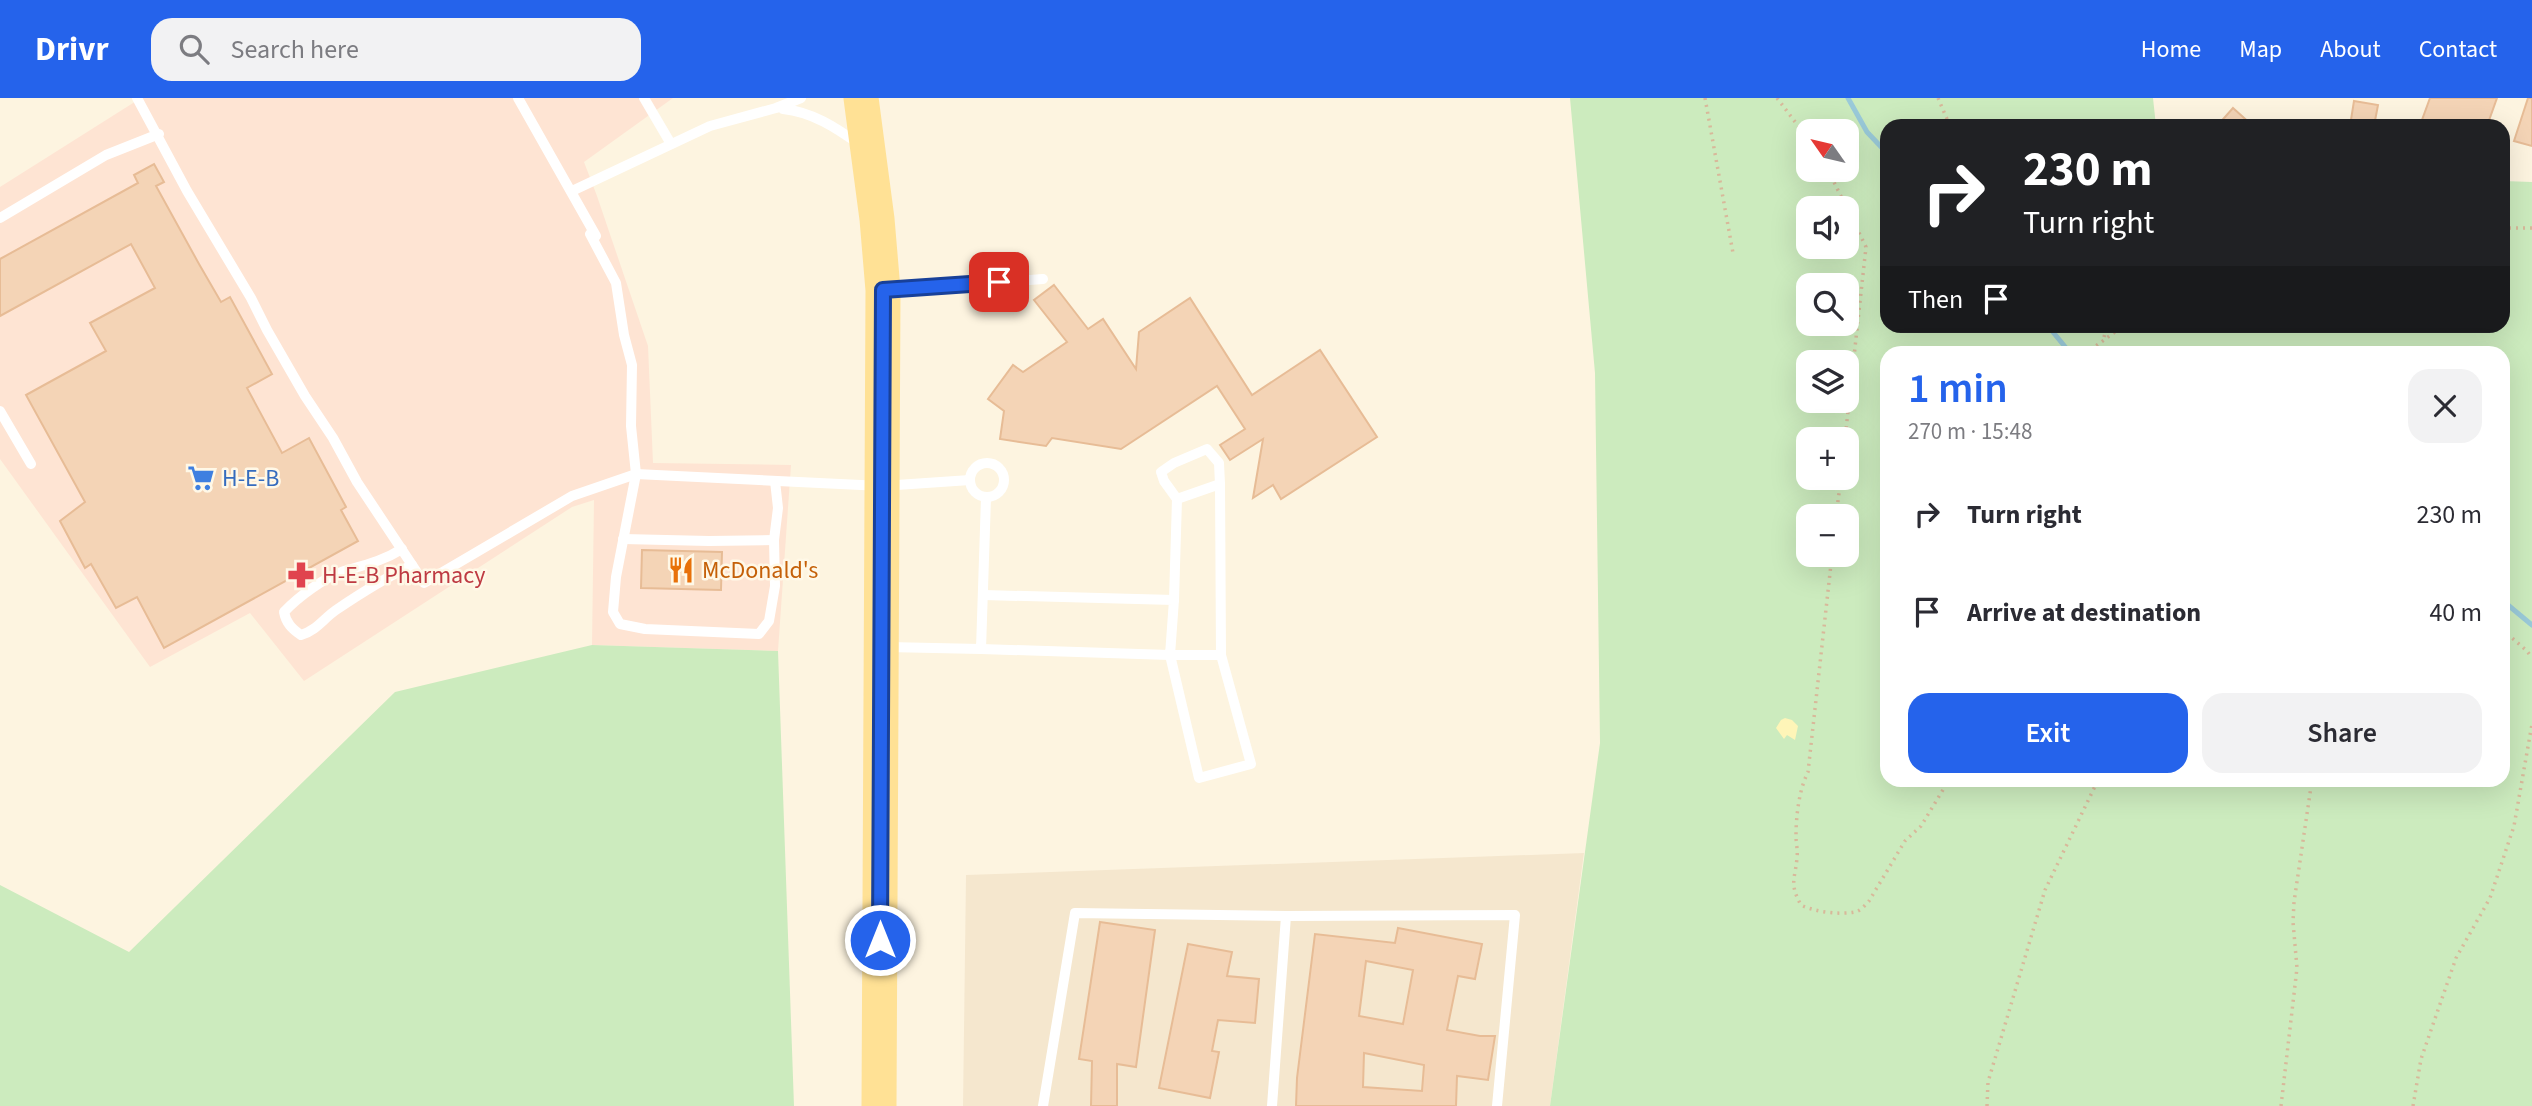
<!DOCTYPE html>
<html lang="en">
<head>
<meta charset="utf-8">
<style>
	:root { --surface:#fff; --page:#f2f2f3; --text:#2b2b33; --muted:#7c7c81; --accent:#2563eb }
	body { margin:0; font-family:"Source Sans 3",sans-serif; background:var(--page); color:var(--text); height:100vh; display:flex; flex-direction:column; font-size:26px; white-space:nowrap }
	* { box-sizing:border-box; margin:0 }
	p { font-size:23px; color:var(--muted) }
	.icon { flex:none; width:38px; height:38px; fill:none; stroke:currentColor; stroke-width:2; stroke-linecap:round; stroke-linejoin:round }
	.map { position:relative; flex:1; overflow:hidden }
	.details { position:absolute; left:1880px; top:248px; width:630px; height:441px; display:flex; flex-direction:column; background:var(--surface); border-radius:21px; box-shadow:0 7px 28px #0002 }
	.details>* { flex:none }
	.hud { position:absolute; left:1880px; top:21px; width:630px; height:214px; border-radius:21px; box-shadow:0 7px 28px #0002; background:#202124; color:#fff; overflow:hidden }
	.needle { width:46px; rotate:304deg }
	.buttons { position:absolute; left:1796px; top:21px; display:grid; gap:14px }
	.buttons a { display:grid; place-items:center; width:63px; height:63px; border-radius:14px; background:var(--surface); box-shadow:0 7px 28px #0002; font-size:35px }
	.pin { position:absolute; display:grid; place-items:center; width:60px; height:60px; color:#fff; margin:-30px; border-radius:14px; box-shadow:0 4px 10px #0006 }
	.me { position:absolute; width:77px; margin:-38px; rotate:0deg; stroke-linejoin:round; filter:drop-shadow(0 0 5px #0008) }
	.turn { display:flex; align-items:center; gap:24px; height:147px; padding:0 28px; font-size:32px }
	.turn .icon { width:91px; height:91px; stroke-width:2.5 }
	.turn b { display:block; font-size:49px; line-height:60px }
	.then { display:flex; align-items:center; height:66px; padding:0 28px; background:#0003; gap:14px; font-size:26px }
	.round { display:grid; place-items:center; flex:none; width:74px; height:74px; border-radius:21px; background:var(--page) }
	.overview { display:flex; align-items:center; justify-content:space-between; height:119px; padding:0 28px }
	h1 { font-size:42px; font-weight:600; line-height:52px; color:var(--accent) }
	.action { display:flex; gap:14px; margin-top:auto; padding:14px 28px }
	.action a { flex:1; height:80px; border-radius:21px; background:var(--accent); color:#fff; font-size:28px; font-weight:600; line-height:80px; text-align:center }
	.action a+a { background:var(--page); color:var(--text) }
	ul { padding:0; list-style:none }
	li { display:flex; align-items:center; gap:21px; height:98px; padding:0 28px }
	li div { flex:1 }
	li b { display:block; font-size:26px }
	li em { font-style:normal }
	header { display:flex; align-items:center; gap:42px; box-sizing:border-box; height:98px; padding:0 35px; background:var(--accent); color:#fff }
	header strong { font-size:33px }
	nav { display:flex; gap:38px; margin-inline-start:auto; font-size:24px }
	.search { width:490px; height:63px; background:var(--page); display:flex; align-items:center; gap:18px; box-sizing:border-box; padding:0 24px; border-radius:21px; color:var(--muted); font-size:26px }
	.map>svg:first-child { display:block }
	.residential { fill:#f5e7ce }
	.commercial { fill:#fee4d3 }
	.green { fill:#ccebbe; fill-rule:evenodd }
	.sand { fill:#fef5b8 }
	.lines { fill:none; stroke-linecap:round; stroke-linejoin:round }
	.stream { stroke:#9acad9; stroke-width:5 }
	.building { fill:#f4d4b6; stroke:#e7bc96; stroke-width:2; fill-rule:evenodd }
	.path { stroke:#d8b89a; stroke-width:3.5; stroke-dasharray:2 5; stroke-linecap:butt }
	.lane { stroke:#fff; stroke-width:10 }
	.primary { stroke:#ffe195; stroke-width:35 }
	.route-casing { stroke:#184099; stroke-width:18 }
	.route { stroke:#2563eb; stroke-width:12 }
	.labels { text-anchor:middle; stroke-width:5; stroke-linejoin:round; paint-order:stroke }
	.shop-label { font-size:24px; fill:#366cbe; stroke:#fff8e7; text-anchor:start }
	.food-label { font-size:24px; fill:#c56008; stroke:#fff8e7; text-anchor:start }
	.health-label { font-size:24px; fill:#be3a42; stroke:#fff8e7; text-anchor:start }
</style>
</head>
<body>
<header>
<strong>Drivr</strong>
<div class="search"><svg class="icon" aria-label="search" viewBox="0 0 24 24"><circle cx="10" cy="10" r="6"/><path d="M15 15l6 6"/></svg>Search here</div>
<nav><a>Home</a><a>Map</a><a>About</a><a>Contact</a></nav>
</header>
<div class="map">
<svg width="2532" height="1008" viewBox="0 0 2532 1008">
	<rect width="100%" height="100%" fill="#fdf4e0"/>
	<polygon class="residential" points="1584,755 1550,1008 963,1008 966,777"/>
	<polygon class="commercial" points="141,0 673,0 584,64 597,98 648,248 653,365 791,367 778,553 592,547 594,402 572,409 304,583 250,515 150,569 0,361 0,89"/>
	<g class="green">
		<path d="M 1570,0 L 2153,0 L 2156,28 L 1886,28 L 1886,228 L 2502,228 L 2503,83 L 2532,84 L 2532,1008 L 1550,1008 L 1600,645 L 1595,275 ZM 1808,33 L 1846,33 L 1846,72 L 1808,72 ZM 1808,110 L 1846,110 L 1846,149 L 1808,149 ZM 1808,187 L 1846,187 L 1846,226 L 1808,226 ZM 1886,256 L 2502,256 L 2502,682 L 1886,682 ZM 1808,264 L 1846,264 L 1846,303 L 1808,303 ZM 1808,341 L 1846,341 L 1846,380 L 1808,380 ZM 1808,418 L 1846,418 L 1846,457 L 1808,457 Z"/>
		<polygon points="592,547 778,553 794,1008 0,1008 0,787 129,854 395,594"/>
	</g>
	<polygon class="sand" points="1785,620 1792,622 1798,628 1795,642 1787,637 1784,641 1776,630 1781,622"/>
	<g class="lines">
		<g class="stream">
			<polyline points="1848,0 1867,34 1886,54"/>
			<polyline points="2048,228 2071,256"/>
			<polyline points="2502,502 2532,527"/>
		</g>
	</g>
	<g class="building">
		<polygon points="2430,0 2497,0 2487,28 2437,28 2422,22"/>
		<polygon points="2528,0 2532,0 2532,48 2514,43"/>
		<polygon points="2354,3 2378,7 2374,28 2350,28"/>
		<polygon points="2233,10 2253,28 2217,28"/>
		<polygon points="154,66 164,84 156,88 199,166 221,204 230,199 272,276 247,290 282,355 309,340 346,409 341,412 358,443 164,550 137,499 116,510 91,466 85,470 60,423 85,404 26,297 106,253 90,225 155,190 131,146 0,218 0,161 138,85 134,77"/>
		<polygon points="1054,187 1088,231 1103,221 1136,271 1139,234 1190,200 1252,297 1320,252 1377,339 1281,401 1273,387 1253,400 1263,341 1230,362 1220,347 1245,331 1217,288 1121,351 1052,340 1046,348 1000,341 1004,313 988,301 1013,267 1023,274 1067,244 1034,202"/>
		<polygon points="642,452 722,454 721,492 641,490"/>
		<polygon points="1100,824 1155,832 1136,969 1117,966 1117,1008 1091,1008 1092,963 1079,961"/>
		<path d="M 1398,830 L 1482,846 L 1475,881 L 1458,878 L 1447,932 L 1480,938 L 1495,938 L 1488,982 L 1457,978 L 1456,1008 L 1296,1008 L 1297,980 L 1315,836 L 1395,845 ZM 1366,863 L 1413,872 L 1403,926 L 1359,918 ZM 1364,955 L 1424,967 L 1422,993 L 1363,989 Z"/>
		<polygon points="1188,846 1232,854 1227,878 1259,881 1255,925 1218,922 1212,953 1219,954 1210,1000 1159,990"/>
	</g>
	<g class="lines">
		<g class="path">
			<polyline points="1705,0 1733,155"/>
			<polyline points="1777,0 1808,41"/>
			<polyline points="1938,0 1950,28"/>
			<polyline points="1828,72 1866,149 1845,341"/>
			<polyline points="2502,130 2532,130"/>
			<polyline points="2104,239 2107,228"/>
			<polyline points="2085,256 2123,228"/>
			<polyline points="1836,418 1841,380"/>
			<path d="M 1832,457 L 1808,674 C 1799,692 1796,718 1796,738 C 1796,745 1798,753 1797,760 C 1795,782 1789,785 1801,807 C 1815,814 1839,817 1855,814 C 1861,813 1865,807 1869,803 L 1905,743 L 1921,728 L 1949,682"/>
			<polyline points="2502,531 2527,553 2532,560"/>
			<polyline points="1987,1008 1988,984 2045,792 2098,682"/>
			<polyline points="2281,1008 2297,870 2293,824 2294,804 2312,682"/>
			<polyline points="2413,1008 2421,961 2456,860 2490,800 2514,728 2532,626"/>
		</g>
		<g class="lane">
			<polyline points="137,0 187,93 251,200 267,232 305,298 333,340 357,384 424,485 572,398 636,376 882,388 970,382"/>
			<polyline points="518,0 596,138 590,136 616,185 624,237 632,267 631,328 636,376 616,479 613,514 620,526 645,531 759,536 769,523 775,488 774,442 778,410 775,383"/>
			<polyline points="644,0 671,46"/>
			<path d="M 783,11 C 812,14 835,29 859,46"/>
			<polyline points="572,93 710,28 776,10 801,0"/>
			<polyline points="0,120 106,57 159,36"/>
			<polyline points="889,192 1043,181"/>
			<polyline points="0,313 31,366"/>
			<circle cx="987" cy="382" r="17"/>
			<polyline points="1177,401 1164,383 1161,374 1174,365 1207,351 1219,365 1220,386"/>
			<polyline points="623,441 709,443 774,442"/>
			<path d="M 402,451 C 383,463 365,467 344,473 C 325,479 298,499 284,514 C 286,525 292,531 301,537 C 317,532 323,521 336,512 C 361,495 385,480 412,467"/>
			<polyline points="1174,502 1177,401 1220,386 1221,557 1251,666 1199,680 1170,557 1221,557"/>
			<polyline points="887,549 981,551 986,400"/>
			<polyline points="981,551 1170,557 1174,502 983,497"/>
			<polyline points="1043,1008 1075,815 1286,818 1515,817 1497,1008"/>
			<polyline points="1272,1008 1286,818"/>
		</g>
		<polyline class="primary" points="861,0 877,121 883,192 879,1008"/>
	</g>
	<g class="lines">
		<g class="route-casing">
			<polyline id="route" points="880,842 883,192 999,184"/>
		</g>
		<use href="#route" class="route"/>
	</g>
	<defs>
		<g id="supermarket-bare" transform="scale(2.1)"><path d="M-6-5.5h2.5l.6 2H6L4.5 2H-2.5L-4.4-4H-6ZM-1.5 3.2a1.3 1.3 0 1 0 .1 0ZM3 3.2a1.3 1.3 0 1 0 .1 0Z" fill="#3f7fe0" stroke="#fff8e7" stroke-width="2.5" paint-order="stroke"/></g>
		<g id="restaurant-bare" transform="scale(2.1)"><path d="M-5-6h1v4h1v-4h1v4h1v-4h1v5L-1.5 .5V6h-2V.5L-5-1ZM5-6V6H3V1.5H1.5Q1.5-4 5-6Z" fill="#e8710a" stroke="#fff8e7" stroke-width="2.5" paint-order="stroke"/></g>
		<g id="pharmacy-bare" transform="scale(2.1)"><path d="M-2-6h4v4h4v4h-4v4h-4v-4h-4v-4h4Z" fill="#e0444e" stroke="#fff8e7" stroke-width="2.5" paint-order="stroke"/></g>
	</defs>
	<g fill-rule="evenodd">
		<use href="#supermarket-bare" x="201" y="380"/>
		<use href="#restaurant-bare" x="681" y="472"/>
		<use href="#pharmacy-bare" x="301" y="477"/>
	</g>
	<g class="labels">
		<g class="shop-label">
			<text x="222" y="388">H-E-B</text>
		</g>
		<g class="food-label">
			<text x="702" y="480">McDonald's</text>
		</g>
		<g class="health-label">
			<text x="322" y="485">H-E-B Pharmacy</text>
		</g>
	</g>
</svg>
<div class="buttons">
<a><svg class="needle" viewBox="-14 -14 28 28"><path d="M0-13l5 13h-10z" fill="#e53935"/><path d="M0 13l5-13h-10z" fill="#7c7c81"/></svg></a>
<a><svg class="icon" aria-label="sound" viewBox="0 0 24 24"><path d="M4 9h4l5-4v14l-5-4H4zM17 9q2 3 0 6"/></svg></a>
<a><svg class="icon" aria-label="search" viewBox="0 0 24 24"><circle cx="10" cy="10" r="6"/><path d="M15 15l6 6"/></svg></a>
<a><svg class="icon" aria-label="layers" viewBox="0 0 24 24"><path d="M12 4l9 5-9 5-9-5zM3 14l9 5 9-5"/></svg></a>
<a>+</a>
<a>−</a>
</div>
<div class="pin" style="left:999px;top:184px;background:#d93025"><svg class="icon" aria-label="arrive" viewBox="0 0 24 24"><path d="M6 21V4h12l-3 4 3 4H6"/></svg></div>
<svg class="me" style="left:880px;top:842px" viewBox="-20 -20 40 40"><circle r="17" fill="#2563eb" stroke="#fff" stroke-width="3"/><path d="M0-11L8 9 0 5-8 9z" fill="#fff"/></svg>
<div class="hud">
<div class="turn"><svg class="icon" aria-label="right" viewBox="0 0 24 24"><path d="M7 20v-9h11M14 6l5 5-5 5"/></svg><div><b>230 m</b>Turn right</div></div>
<div class="then">Then<svg class="icon" aria-label="arrive" viewBox="0 0 24 24"><path d="M6 21V4h12l-3 4 3 4H6"/></svg></div>
</div>
<section class="details">
<div class="overview"><div><h1>1 min</h1><p>270 m · 15:48</p></div><a class="round"><svg class="icon" aria-label="close" viewBox="0 0 24 24"><path d="M6 6l12 12M18 6L6 18"/></svg></a></div>
<ul>
<li><svg class="icon" aria-label="right" viewBox="0 0 24 24"><path d="M7 20v-9h11M14 6l5 5-5 5"/></svg><div><b>Turn right</b></div><em>230 m</em></li>
<li><svg class="icon" aria-label="arrive" viewBox="0 0 24 24"><path d="M6 21V4h12l-3 4 3 4H6"/></svg><div><b>Arrive at destination</b></div><em>40 m</em></li>
</ul>
<div class="action"><a>Exit</a><a>Share</a></div>
</section>
</div>
</body>
</html>
